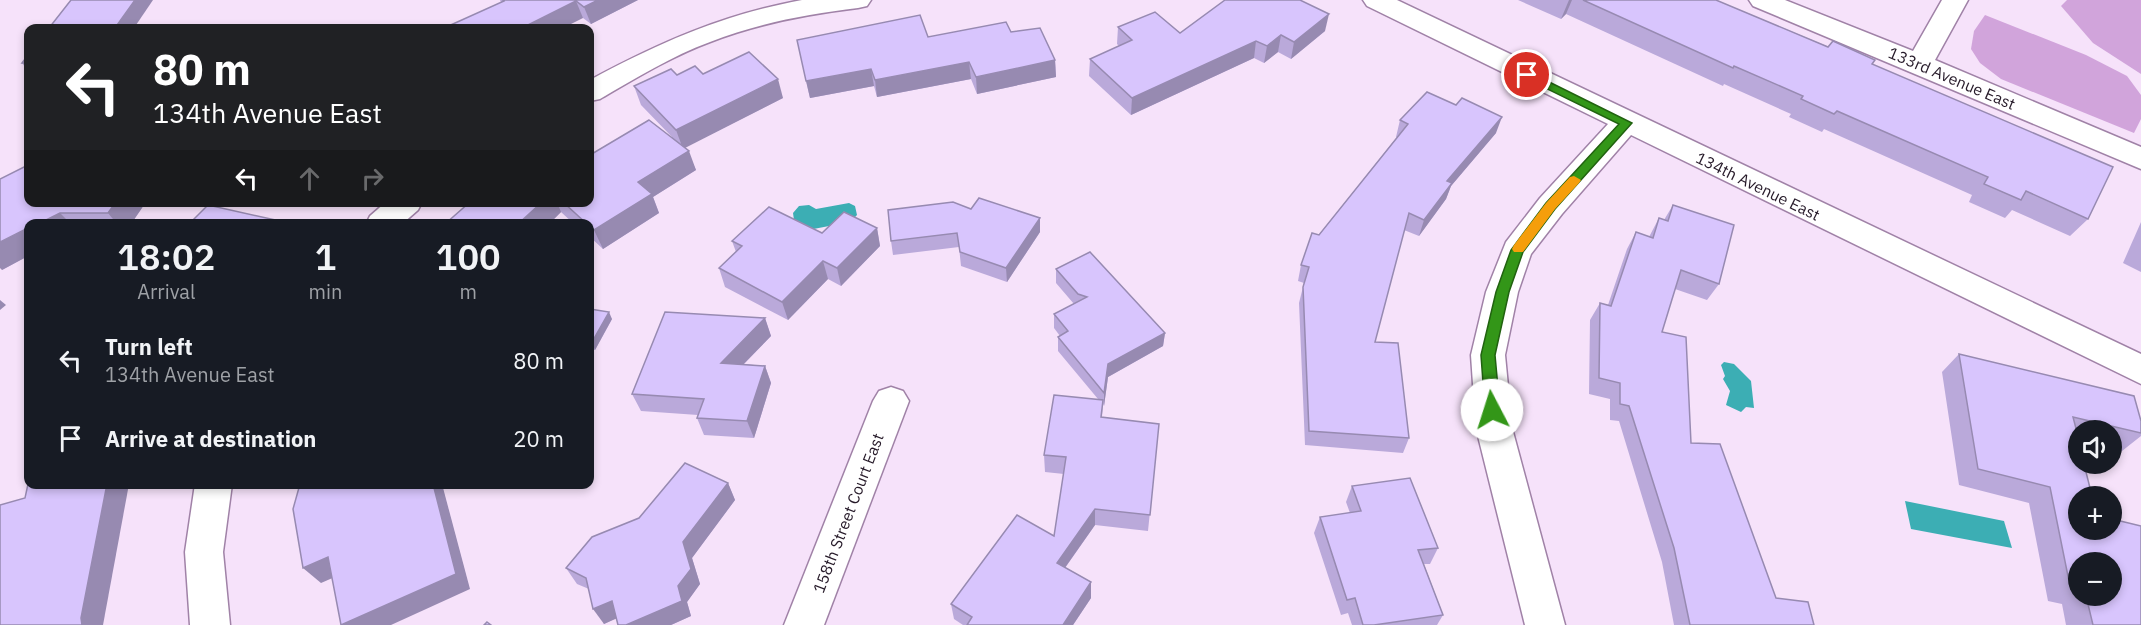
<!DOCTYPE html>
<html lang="en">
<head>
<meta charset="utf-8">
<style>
	:root { --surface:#171b24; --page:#242831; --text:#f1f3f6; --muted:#9ea1a6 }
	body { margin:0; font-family:"IBM Plex Sans",sans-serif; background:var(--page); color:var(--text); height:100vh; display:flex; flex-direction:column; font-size:22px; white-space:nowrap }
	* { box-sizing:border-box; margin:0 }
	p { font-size:20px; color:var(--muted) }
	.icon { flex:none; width:33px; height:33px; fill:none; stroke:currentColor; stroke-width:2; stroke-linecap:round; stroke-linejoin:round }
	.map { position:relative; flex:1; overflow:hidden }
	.drawer { position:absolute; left:24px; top:219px; width:570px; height:270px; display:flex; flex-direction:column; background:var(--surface); border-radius:12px; box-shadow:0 3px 9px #0003 }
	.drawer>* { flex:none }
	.top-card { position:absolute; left:24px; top:24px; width:570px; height:183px; border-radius:12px; box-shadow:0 3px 9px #0003; background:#202124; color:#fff; overflow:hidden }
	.buttons { position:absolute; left:2068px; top:420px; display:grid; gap:12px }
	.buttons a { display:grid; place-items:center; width:54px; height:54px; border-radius:50%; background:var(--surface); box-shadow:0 3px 9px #0003; font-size:30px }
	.pin { position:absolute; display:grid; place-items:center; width:51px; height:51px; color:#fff; margin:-26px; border:3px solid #fff; border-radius:50%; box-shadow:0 2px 6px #0007 }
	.me { position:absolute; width:66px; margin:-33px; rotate:355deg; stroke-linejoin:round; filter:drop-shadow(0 0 4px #0008) }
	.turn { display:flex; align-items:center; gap:21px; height:126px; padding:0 30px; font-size:27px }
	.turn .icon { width:78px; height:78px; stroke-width:2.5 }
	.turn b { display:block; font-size:42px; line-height:51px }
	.lanes { display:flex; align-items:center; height:57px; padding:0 30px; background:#0003; justify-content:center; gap:30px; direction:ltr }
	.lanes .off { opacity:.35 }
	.eta { display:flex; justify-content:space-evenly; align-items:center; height:102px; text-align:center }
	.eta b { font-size:36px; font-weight:600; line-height:42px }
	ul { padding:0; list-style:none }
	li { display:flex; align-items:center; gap:18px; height:78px; padding:0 30px }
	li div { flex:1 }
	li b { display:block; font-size:22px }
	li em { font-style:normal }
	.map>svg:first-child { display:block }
	.green { fill:#d1a4db }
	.water { fill:#3caeb4 }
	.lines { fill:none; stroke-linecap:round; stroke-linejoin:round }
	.street-casing { stroke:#a082a7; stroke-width:3 }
	.street { fill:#fff; fill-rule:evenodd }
	.wall { fill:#baa9da; fill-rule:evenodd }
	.shaded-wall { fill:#978ab1 }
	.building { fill:#d8c5fd; stroke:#978ab1; stroke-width:1.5 }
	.route { fill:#339618; stroke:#216210; stroke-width:1.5 }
	.slow { fill:#f59e0b }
	.labels { text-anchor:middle; stroke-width:4.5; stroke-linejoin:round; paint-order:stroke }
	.street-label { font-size:16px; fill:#261a29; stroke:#fff }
</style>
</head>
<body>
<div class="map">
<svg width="2141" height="625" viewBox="0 0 2141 625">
	<rect width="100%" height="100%" fill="#f6e2fa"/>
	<g class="green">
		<polygon points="2067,0 2141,0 2141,74 2093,43 2061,6"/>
		<polygon points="1985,15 2086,55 2127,76 2141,95 2141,119 2134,133 2001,79 1980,63 1971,49 1974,31"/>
	</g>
	<g class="water">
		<polygon points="849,203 855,206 857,215 850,222 803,231 795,227 793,213 799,206 809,205 816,209"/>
		<polygon points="1724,362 1734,364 1751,381 1754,408 1746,407 1741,412 1726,405 1730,391 1723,379 1725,376 1721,365"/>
		<polygon points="1905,501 2004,521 2012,548 1911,529"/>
	</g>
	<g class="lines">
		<g class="street-casing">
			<g id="street">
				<path d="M 802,0 L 871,0 L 867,6 L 858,8 C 808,14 758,23 710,42 C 672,56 636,78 600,99 L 590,101 L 590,80 C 661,42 722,15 802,0 Z"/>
				<polygon points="1363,0 1397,0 2141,354 2141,384 1631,135 1562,214 1531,254 1518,292 1505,355 1512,428 1565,625 1525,625 1476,428 1471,355 1486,292 1506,242 1540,198 1608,124 1367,6"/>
				<polygon points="1749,0 1785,0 1913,51 1942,0 1968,0 1935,60 2141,147 2141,169 1753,6"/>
				<polygon points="386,202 422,202 418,210 402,224 366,224 370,216"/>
				<polygon points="891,387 903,391 909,401 824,625 784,625 873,401 879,391"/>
				<polygon points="195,484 232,484 223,552 230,625 190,625 185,552"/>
			</g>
		</g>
		<use href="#street" class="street"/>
	</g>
	<g class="wall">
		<polygon points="500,0 638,0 591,24 583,18 501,2"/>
		<polygon points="1518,0 1716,0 1872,65 2088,219 2070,236 2012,210 2005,218 1969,202 1972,195 1824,129 1822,132 1789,117 1791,114 1724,84 1723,86 1566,14 1561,19"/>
		<polygon points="1118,27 1180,33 1325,31 1291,59 1278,52 1264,63 1254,58 1131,115 1089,76 1090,59 1119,46 1117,44"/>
		<polygon points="1011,32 1055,60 1056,77 977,94 971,79 877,97 874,86 810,98 797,40 928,37"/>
		<polygon points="28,55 28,71 22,63"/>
		<polygon points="703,74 783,98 685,147 696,170 653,197 659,213 603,249 590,237 590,224 574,224 561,212 549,224 445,224 470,202 590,202 672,137 641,105 634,86 677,75"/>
		<polygon points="1400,120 1496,133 1451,186 1446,199 1419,236 1404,230 1375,342 1409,438 1403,453 1305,445 1299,303 1304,283 1298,281 1301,265 1319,235 1397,137 1396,137"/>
		<polygon points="28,202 146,202 131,224 28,224 28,256 2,270"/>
		<polygon points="1673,205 1719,284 1707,300 1675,289 1662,332 1691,443 1776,598 1814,625 1674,625 1662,562 1619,421 1610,420 1610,399 1589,394 1590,320 1600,303 1608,305 1627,249 1636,232 1649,237 1659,218 1664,220"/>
		<polygon points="888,210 1040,232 1007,282 961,266 959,247 893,255 891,241"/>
		<polygon points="2141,222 2141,272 2123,263"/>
		<polygon points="877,228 880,246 841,286 828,279 788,320 725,287 719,268 736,252 732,241"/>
		<polygon points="1056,269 1165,333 1163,346 1108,377 1104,406 1103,404 1102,417 1159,424 1148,531 1095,525 1065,568 1091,582 1091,598 1073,625 963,625 954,619 951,604 1054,536 1064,474 1045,472 1044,455 1098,399 1058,351 1058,337 1060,336 1054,328 1054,314 1074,304 1056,283"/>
		<polygon points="590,309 612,319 595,350 590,349"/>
		<polygon points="765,318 771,336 744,364 765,366 771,383 754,438 704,435 697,418 698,415 641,411 632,394"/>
		<path d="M 1959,354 L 2141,421 L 2141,436 L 2122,451 L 2112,448 L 2112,430 L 2079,430 L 2079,496 L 2141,625 L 2066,625 L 2062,604 L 2048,601 L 2029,503 L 1959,485 L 1942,372 ZM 2079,562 L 2112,596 L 2079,596 Z"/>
		<polygon points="728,483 735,500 692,558 700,584 687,602 691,616 671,625 618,625 616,618 604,624 589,589 577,584 566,568"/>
		<polygon points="1352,486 1438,548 1430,564 1424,564 1443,615 1437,625 1352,625 1348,613 1341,615 1314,533 1320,517 1350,513 1346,502"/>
	</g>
	<g class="shaded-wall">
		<polygon points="135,0 153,0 134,28 115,28"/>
		<polygon points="598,0 638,0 591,24 584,7"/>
		<polygon points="1569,0 1572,0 1566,14 1561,19"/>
		<polygon points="576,1 583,18 563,28 522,28"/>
		<polygon points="1329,14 1325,31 1291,59 1294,42"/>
		<polygon points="1281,35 1278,52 1264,63 1267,46"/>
		<polygon points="1256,41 1254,58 1131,115 1132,98"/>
		<polygon points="1055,60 1056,77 977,94 976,77"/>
		<polygon points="969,62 971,79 877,97 875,80"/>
		<polygon points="871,69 874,86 810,98 806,81"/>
		<polygon points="778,79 783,98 683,149 676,130"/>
		<polygon points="1502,117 1496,133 1451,186 1446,199 1419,236 1424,220 1447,181"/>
		<polygon points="689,151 696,170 653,197 659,213 603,249 594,230 638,182"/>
		<polygon points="116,202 146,202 131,224 117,224 108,213"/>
		<polygon points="542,202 557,202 561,212 549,224 518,224"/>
		<polygon points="60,213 71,224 38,224"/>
		<polygon points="1040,218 1040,232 1007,282 1006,268"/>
		<polygon points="28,228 28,256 2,270 0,268 0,242"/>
		<polygon points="877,228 880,246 841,286 837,268"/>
		<polygon points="823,261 828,279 788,320 782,302"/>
		<polygon points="0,300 6,305 0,310"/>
		<polygon points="609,312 612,319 595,350 592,342"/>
		<polygon points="765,318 771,336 727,381 721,363"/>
		<polygon points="1165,333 1163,346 1108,377 1104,406 1104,393 1108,364"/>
		<polygon points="765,366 771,383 754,438 747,421"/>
		<polygon points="728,483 735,500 692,558 700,584 687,602 691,616 671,625 626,625 678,586 683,542"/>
		<polygon points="107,484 129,484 103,625 82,625 81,618"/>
		<polygon points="433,484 442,484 470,589 391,625 342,625"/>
		<polygon points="1095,509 1095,525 1057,579 1057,563"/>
		<polygon points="328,557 344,573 321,583 303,568"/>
		<polygon points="1091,582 1091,598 1073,625 1063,625"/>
		<polygon points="612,601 622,616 604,624 593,609"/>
	</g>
	<g class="building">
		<polygon points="71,0 135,0 115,28 49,28"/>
		<polygon points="503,0 598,0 584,7 576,1 522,28 444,28 504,1"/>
		<polygon points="1225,0 1300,0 1329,14 1294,42 1281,35 1267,46 1256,41 1132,98 1090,59 1132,40 1118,27 1155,12 1180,33"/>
		<polygon points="1583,0 1716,0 1828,47 1833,41 1875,60 1872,64 2113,167 2088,219 2026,191 2021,200 1984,184 1988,177 1837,111 1834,114 1801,99 1803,96 1734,66 1733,68"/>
		<polygon points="920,15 928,37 1006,22 1011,32 1040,28 1055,60 976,77 969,62 875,80 871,69 806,81 797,40"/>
		<polygon points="749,52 778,79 676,130 634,86 671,69 677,75 695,66 703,74"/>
		<polygon points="28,55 28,63 22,63"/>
		<polygon points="1427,92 1456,105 1462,98 1502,117 1447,181 1452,183 1424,220 1409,213 1375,342 1398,343 1409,438 1309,431 1303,287 1309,267 1301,265 1312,233 1319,235 1408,124 1400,120"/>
		<polygon points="649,120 689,151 638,182 652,194 594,230 590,226 590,224 587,224 563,202 590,202 590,155"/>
		<polygon points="28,165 28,202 116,202 108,213 60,213 38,224 28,224 28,228 0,242 0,179"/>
		<polygon points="979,198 1040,218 1006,268 960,252 957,233 891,241 888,210 953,202 971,209"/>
		<polygon points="470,202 542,202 518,224 445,224"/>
		<polygon points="208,205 280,221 278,224 189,224"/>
		<polygon points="1673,205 1734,225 1719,284 1681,270 1662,332 1686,337 1691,443 1720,444 1776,598 1808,602 1814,625 1690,625 1674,548 1629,406 1620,404 1620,383 1599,378 1600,303 1611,306 1636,232 1653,238 1659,218 1668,221"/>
		<polygon points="769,207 822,233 844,212 877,228 837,268 823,261 782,302 719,268 742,246 732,241"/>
		<polygon points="1090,252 1165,333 1108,364 1104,393 1058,337 1068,331 1054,314 1087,297 1078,294 1056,269"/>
		<polygon points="590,309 609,312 592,342 590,342"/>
		<polygon points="665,312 765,318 721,363 765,366 747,421 697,418 704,399 632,394"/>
		<polygon points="1959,354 2134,396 2141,421 2141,433 2073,417 2079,440 2079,464 2084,464 2092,496 2079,496 2079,530 2112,530 2112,519 2141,526 2141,625 2093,625 2086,596 2112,596 2112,562 2079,562 2079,588 2070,586 2050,487 1978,469"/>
		<polygon points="1054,395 1103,400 1101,417 1159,424 1150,515 1095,509 1057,563 1091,582 1063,625 967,625 972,617 951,604 1017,515 1054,536 1066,457 1044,455"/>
		<polygon points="685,463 728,483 683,542 691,569 678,586 682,601 626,625 618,625 612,601 593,609 586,578 566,568 592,537 639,518"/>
		<polygon points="1410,478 1438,548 1418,550 1443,615 1374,625 1363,625 1355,598 1347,600 1320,517 1361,511 1352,486"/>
		<polygon points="28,484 107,484 81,618 82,625 0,625 0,505 25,498"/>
		<polygon points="300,484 433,484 456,574 341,625 328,557 303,568 293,509"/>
		<polygon points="487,622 491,625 484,625"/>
	</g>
	<polygon class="route" points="1527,71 1632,123 1555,209 1523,252 1509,292 1495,355 1500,410 1498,414 1487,414 1485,410 1481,355 1496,292 1511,250 1546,203 1619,124 1523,77 1521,75"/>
	<polygon class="slow" points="1574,176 1581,180 1579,183 1555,209 1523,252 1514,252 1512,249 1514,245 1546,203 1570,177"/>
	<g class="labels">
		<g class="street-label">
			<text transform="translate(1952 78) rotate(23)" y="6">133rd Avenue East</text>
			<text transform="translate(1758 186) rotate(26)" y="6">134th Avenue East</text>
			<text transform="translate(848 513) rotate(-69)" y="6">158th Street Court East</text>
		</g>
	</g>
</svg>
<div class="buttons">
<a><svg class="icon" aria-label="sound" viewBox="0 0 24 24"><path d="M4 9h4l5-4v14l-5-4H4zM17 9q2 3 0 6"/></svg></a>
<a>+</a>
<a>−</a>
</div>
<div class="pin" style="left:1527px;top:75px;background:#d93025"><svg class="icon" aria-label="arrive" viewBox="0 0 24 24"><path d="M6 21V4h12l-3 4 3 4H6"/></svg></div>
<svg class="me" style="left:1492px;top:410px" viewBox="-20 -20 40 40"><circle r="19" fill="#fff"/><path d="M0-13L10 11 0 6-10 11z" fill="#339618"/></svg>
<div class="top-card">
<div class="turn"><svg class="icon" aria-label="left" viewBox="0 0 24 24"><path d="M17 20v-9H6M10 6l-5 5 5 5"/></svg><div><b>80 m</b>134th Avenue East</div></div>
<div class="lanes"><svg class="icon" aria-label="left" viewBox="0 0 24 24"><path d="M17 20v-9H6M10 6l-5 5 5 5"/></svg><svg class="icon off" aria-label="ahead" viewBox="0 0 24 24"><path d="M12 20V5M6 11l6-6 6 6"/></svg><svg class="icon off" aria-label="right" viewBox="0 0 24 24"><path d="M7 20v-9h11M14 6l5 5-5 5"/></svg></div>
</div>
<section class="drawer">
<div class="eta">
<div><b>18:02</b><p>Arrival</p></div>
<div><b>1</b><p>min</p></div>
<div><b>100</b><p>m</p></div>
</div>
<ul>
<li><svg class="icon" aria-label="left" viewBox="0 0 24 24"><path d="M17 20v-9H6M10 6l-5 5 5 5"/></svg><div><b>Turn left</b><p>134th Avenue East</p></div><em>80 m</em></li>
<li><svg class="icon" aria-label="arrive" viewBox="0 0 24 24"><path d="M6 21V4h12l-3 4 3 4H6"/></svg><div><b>Arrive at destination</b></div><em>20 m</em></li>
</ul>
</section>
</div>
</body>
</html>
